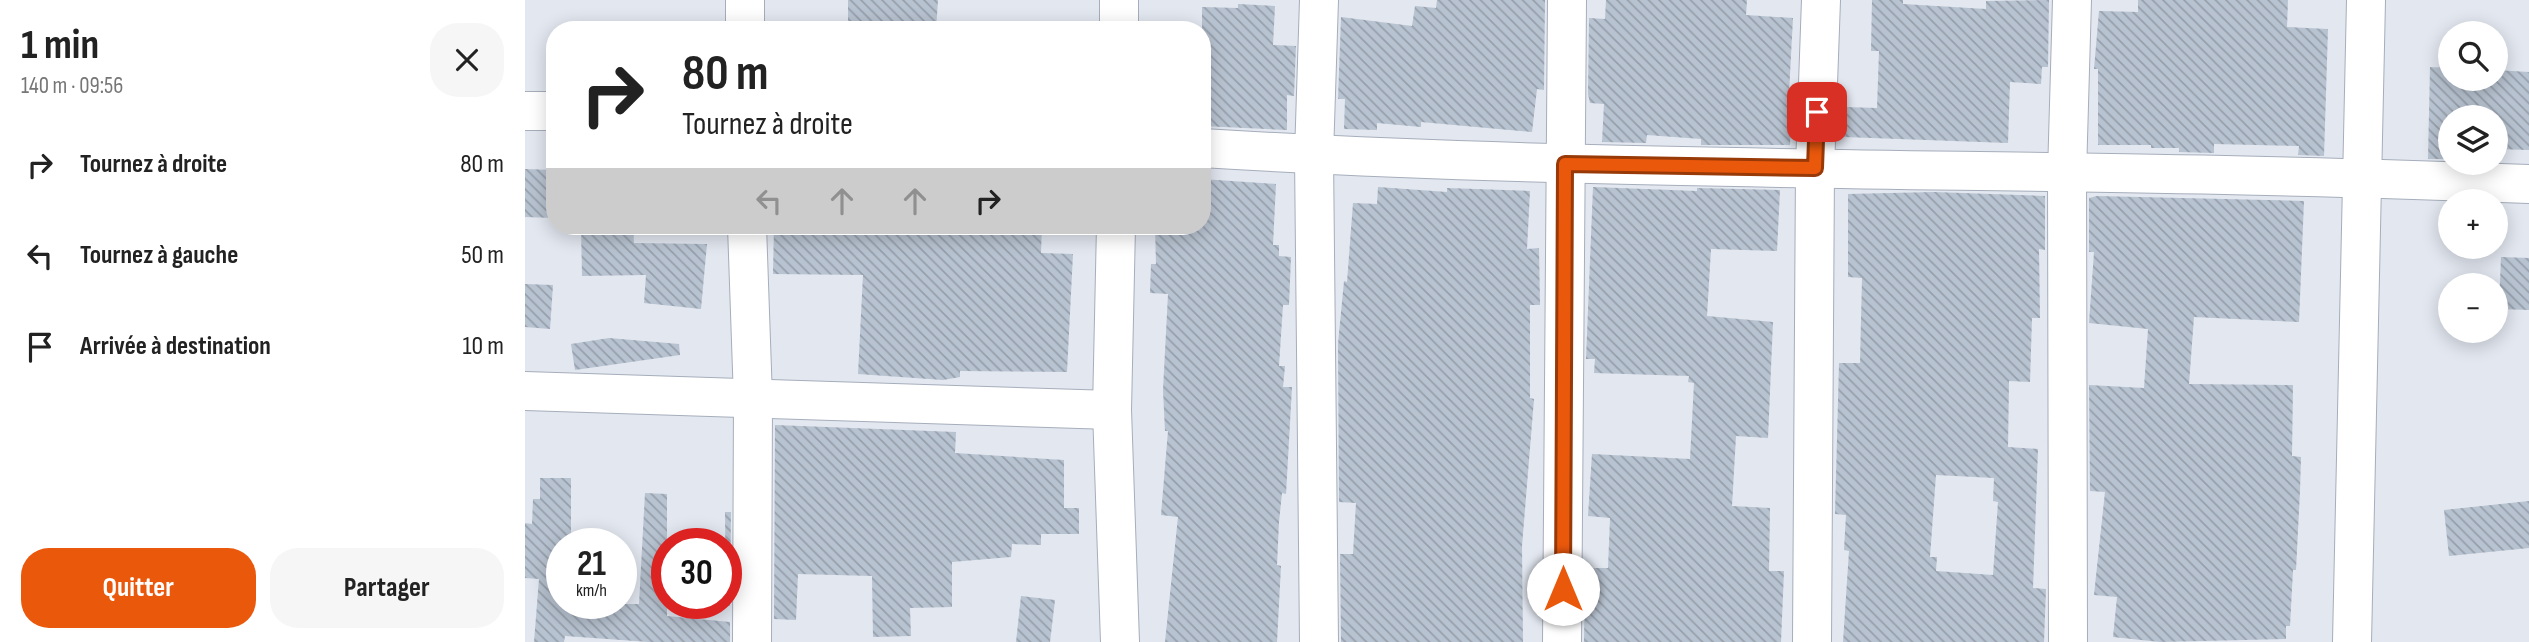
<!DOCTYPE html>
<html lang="fr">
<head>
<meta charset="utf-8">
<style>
	:root { --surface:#fff; --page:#f6f6f6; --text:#222; --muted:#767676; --accent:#ea580c }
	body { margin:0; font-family:"Sofia Sans Condensed",sans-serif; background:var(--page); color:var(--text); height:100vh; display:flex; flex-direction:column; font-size:26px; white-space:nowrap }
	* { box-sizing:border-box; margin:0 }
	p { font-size:23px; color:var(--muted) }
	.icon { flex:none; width:38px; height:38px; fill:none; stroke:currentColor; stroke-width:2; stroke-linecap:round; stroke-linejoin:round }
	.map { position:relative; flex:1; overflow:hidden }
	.drawer { display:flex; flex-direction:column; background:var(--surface); width:525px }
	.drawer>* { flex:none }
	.banner { position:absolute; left:21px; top:21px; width:665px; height:214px; border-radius:28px; box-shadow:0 4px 18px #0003; background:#fff; color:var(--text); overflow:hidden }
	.controls { position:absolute; left:1913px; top:21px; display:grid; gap:14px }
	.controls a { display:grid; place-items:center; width:70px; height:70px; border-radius:50%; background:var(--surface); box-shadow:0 4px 18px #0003; font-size:35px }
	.speed { position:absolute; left:21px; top:528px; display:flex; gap:14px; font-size:35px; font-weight:700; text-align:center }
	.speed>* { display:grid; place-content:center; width:91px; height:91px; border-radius:50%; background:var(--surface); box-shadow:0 4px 18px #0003; line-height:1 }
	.speed small { font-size:18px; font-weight:400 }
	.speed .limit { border:10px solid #d22; background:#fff; color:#111 }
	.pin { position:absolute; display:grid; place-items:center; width:60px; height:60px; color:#fff; margin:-30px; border-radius:14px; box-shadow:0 4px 10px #0006 }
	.me { position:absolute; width:77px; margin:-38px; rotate:0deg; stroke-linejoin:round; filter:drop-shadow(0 0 5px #0008) }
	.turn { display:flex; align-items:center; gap:24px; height:147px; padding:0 21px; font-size:32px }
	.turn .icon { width:91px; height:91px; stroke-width:2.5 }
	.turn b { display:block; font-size:49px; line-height:60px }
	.lanes { display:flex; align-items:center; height:66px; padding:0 21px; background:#0003; justify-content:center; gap:35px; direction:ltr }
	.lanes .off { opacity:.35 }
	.round { display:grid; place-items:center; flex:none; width:74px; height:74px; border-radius:28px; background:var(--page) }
	.head { display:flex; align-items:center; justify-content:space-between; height:119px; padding:0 21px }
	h1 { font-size:42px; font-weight:700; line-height:52px }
	.action { display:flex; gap:14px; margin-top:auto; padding:14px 21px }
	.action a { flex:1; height:80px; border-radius:28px; background:var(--accent); color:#fff; font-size:28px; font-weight:700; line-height:80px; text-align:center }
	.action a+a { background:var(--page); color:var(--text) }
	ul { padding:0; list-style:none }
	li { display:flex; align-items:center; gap:21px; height:91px; padding:0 21px }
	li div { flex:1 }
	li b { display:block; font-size:26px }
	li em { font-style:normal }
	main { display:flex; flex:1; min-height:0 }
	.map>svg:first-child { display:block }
	.building { fill:url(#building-back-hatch); fill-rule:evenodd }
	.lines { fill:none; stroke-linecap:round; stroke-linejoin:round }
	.minor-casing { stroke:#a6aebb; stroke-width:40 }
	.minor { stroke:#fff; stroke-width:38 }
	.route-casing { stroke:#983908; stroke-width:18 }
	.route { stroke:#ea580c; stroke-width:12 }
</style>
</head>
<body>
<main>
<section class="drawer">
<div class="head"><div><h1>1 min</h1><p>140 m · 09:56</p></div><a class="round"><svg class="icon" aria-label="close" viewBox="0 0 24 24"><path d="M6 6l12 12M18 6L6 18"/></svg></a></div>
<ul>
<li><svg class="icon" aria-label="right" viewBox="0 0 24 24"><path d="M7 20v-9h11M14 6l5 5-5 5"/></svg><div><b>Tournez à droite</b></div><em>80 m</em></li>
<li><svg class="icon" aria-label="left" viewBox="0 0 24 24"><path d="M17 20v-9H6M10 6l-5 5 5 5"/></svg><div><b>Tournez à gauche</b></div><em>50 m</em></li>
<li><svg class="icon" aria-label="arrive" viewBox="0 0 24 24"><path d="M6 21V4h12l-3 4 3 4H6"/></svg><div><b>Arrivée à destination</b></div><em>10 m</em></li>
</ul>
<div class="action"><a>Quitter</a><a>Partager</a></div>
</section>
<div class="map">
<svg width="2004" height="642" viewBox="0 0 2004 642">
	<defs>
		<pattern id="building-back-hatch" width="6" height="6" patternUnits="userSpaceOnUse" patternTransform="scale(1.75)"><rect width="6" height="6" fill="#b8c3d1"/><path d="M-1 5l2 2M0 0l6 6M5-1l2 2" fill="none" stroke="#969fab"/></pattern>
	</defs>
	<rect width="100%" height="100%" fill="#e2e7f0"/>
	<g class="building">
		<polygon points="323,0 413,0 411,30 323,30"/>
		<polygon points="912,0 1020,0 1019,90 1012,89 1007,132 896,122 896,127 852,123 852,130 819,129 820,99 813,99 816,17 887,26 890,6 911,8"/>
		<polygon points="1081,0 1222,0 1221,15 1268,18 1264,93 1268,94 1265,145 1176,145 1176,139 1122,135 1121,143 1077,142 1079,104 1065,103 1063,94 1064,18 1080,19"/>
		<polygon points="1347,0 1378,0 1378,4 1461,9 1461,1 1524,0 1523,67 1517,67 1516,84 1485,82 1483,143 1319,137 1320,107 1352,108 1354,51 1346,51"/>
		<polygon points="1613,0 1763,0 1762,27 1803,29 1799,156 1773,155 1774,146 1689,144 1689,153 1654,152 1654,148 1626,148 1626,145 1573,145 1573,69 1569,69 1574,11 1613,12"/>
		<polygon points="713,4 750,6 748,45 771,46 769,96 762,95 762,130 677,126 677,7 713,8"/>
		<polygon points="1905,67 1925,68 1925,79 1970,79 1970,70 2004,72 2004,150 1970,149 1970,117 1925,117 1925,159 1903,159"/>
		<polygon points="0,169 30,170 30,218 0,217"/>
		<polygon points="677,179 751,184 748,245 754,245 754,256 766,257 764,305 758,305 754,366 760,366 758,387 767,387 761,494 757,493 754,522 752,565 756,566 752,642 640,642 653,517 636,515 643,431 640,431 638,390 643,294 625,293 626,264 631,264 630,226 677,226"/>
		<polygon points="853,187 922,192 922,188 1005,191 1002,249 1014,248 1015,305 1005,305 1005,398 1009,399 997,546 998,642 816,642 815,554 828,554 831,503 814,502 813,344 819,281 822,282 828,203 852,204"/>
		<polygon points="1068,187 1172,191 1172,188 1255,190 1252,251 1186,249 1182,316 1248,322 1243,438 1211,436 1207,506 1245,508 1244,571 1259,571 1256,642 1059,642 1060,568 1083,568 1085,518 1063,516 1067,454 1165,459 1169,383 1163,382 1164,376 1069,373 1070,359 1061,359"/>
		<path d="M 1409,192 L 1520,196 L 1520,250 L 1514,249 L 1515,318 L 1507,318 L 1505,382 L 1484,381 L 1483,447 L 1513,449 L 1508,588 L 1521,589 L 1519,642 L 1318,642 L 1324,551 L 1319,550 L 1321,515 L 1310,514 L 1314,363 L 1335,363 L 1337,278 L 1323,277 L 1323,194 ZM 1411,475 L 1469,478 L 1468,501 L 1473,502 L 1468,575 L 1411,571 L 1412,557 L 1405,557 Z"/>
		<polygon points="1572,196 1779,201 1774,322 1669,317 1664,384 1768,385 1767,456 1776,457 1775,491 1771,570 1768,570 1765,626 1761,626 1761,639 1635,642 1588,637 1592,597 1569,595 1580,492 1565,491 1564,385 1619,388 1623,329 1564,323 1569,252 1564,252 1564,198"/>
		<polygon points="56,226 108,226 109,243 182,244 176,309 119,303 121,275 57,276"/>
		<polygon points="249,226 517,226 516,253 548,254 542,372 435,371 435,377 418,380 333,374 338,275 248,274"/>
		<polygon points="1976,257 2004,258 2004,310 1974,309"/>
		<polygon points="0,284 28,285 25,329 0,327"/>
		<polygon points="84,338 154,344 155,355 50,370 46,344"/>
		<polygon points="250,425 431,432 430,453 539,460 539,508 554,508 554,534 516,534 516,545 487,544 486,557 427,562 427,607 385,608 386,636 348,637 347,576 273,574 271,620 249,619"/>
		<polygon points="15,478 46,478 46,544 37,544 37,604 114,604 120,493 142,494 142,616 205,622 205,642 124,642 40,636 39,642 9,642 14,579 0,578 0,523 7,524 8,499 15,499"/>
		<polygon points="2004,501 2004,548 1924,556 1919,510"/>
		<polygon points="200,512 206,512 205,606 201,606"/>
		<polygon points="496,596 530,600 525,642 491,642"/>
	</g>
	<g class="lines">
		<g class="minor-casing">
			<g id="minor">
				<polyline points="794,0 789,155 794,642"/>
				<polyline points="220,30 220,0"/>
				<polyline points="594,30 594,0"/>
				<polyline points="0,111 30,111"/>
				<path d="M 677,148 C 1119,175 1562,166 2004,184"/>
				<polyline points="222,226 228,399 227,642"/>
				<polyline points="591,226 587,410 595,642"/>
				<polyline points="0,391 587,410"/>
				<polyline points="1037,642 1042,0"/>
				<polyline points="1287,642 1290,168 1296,0"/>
				<polyline points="1543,642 1542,174 1547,0"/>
				<polyline points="1827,642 1841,0"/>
			</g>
		</g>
		<use href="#minor" class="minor"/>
	</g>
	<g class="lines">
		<g class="route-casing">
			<polyline id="route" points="1038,589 1040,164 1290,168 1292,112"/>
		</g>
		<use href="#route" class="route"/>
	</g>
</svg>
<div class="controls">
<a><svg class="icon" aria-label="search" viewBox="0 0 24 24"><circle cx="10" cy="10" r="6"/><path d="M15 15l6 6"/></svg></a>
<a><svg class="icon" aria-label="layers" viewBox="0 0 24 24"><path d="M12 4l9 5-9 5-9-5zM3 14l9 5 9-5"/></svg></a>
<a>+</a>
<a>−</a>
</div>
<div class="speed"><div>21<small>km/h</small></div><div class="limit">30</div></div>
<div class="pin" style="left:1292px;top:112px;background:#d93025"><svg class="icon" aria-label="arrive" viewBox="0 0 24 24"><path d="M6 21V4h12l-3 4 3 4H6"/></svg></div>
<svg class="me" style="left:1038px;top:589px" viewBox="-20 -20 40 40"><circle r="19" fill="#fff"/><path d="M0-13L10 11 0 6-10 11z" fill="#ea580c"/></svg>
<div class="banner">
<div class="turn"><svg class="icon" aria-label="right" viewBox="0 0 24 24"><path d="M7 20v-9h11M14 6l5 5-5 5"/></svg><div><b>80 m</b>Tournez à droite</div></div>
<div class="lanes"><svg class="icon off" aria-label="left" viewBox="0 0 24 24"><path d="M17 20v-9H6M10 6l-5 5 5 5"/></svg><svg class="icon off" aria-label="ahead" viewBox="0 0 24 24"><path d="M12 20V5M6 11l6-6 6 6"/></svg><svg class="icon off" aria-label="ahead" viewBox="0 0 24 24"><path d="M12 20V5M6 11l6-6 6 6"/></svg><svg class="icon" aria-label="right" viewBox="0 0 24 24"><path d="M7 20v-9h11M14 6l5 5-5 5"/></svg></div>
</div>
</div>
</main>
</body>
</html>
